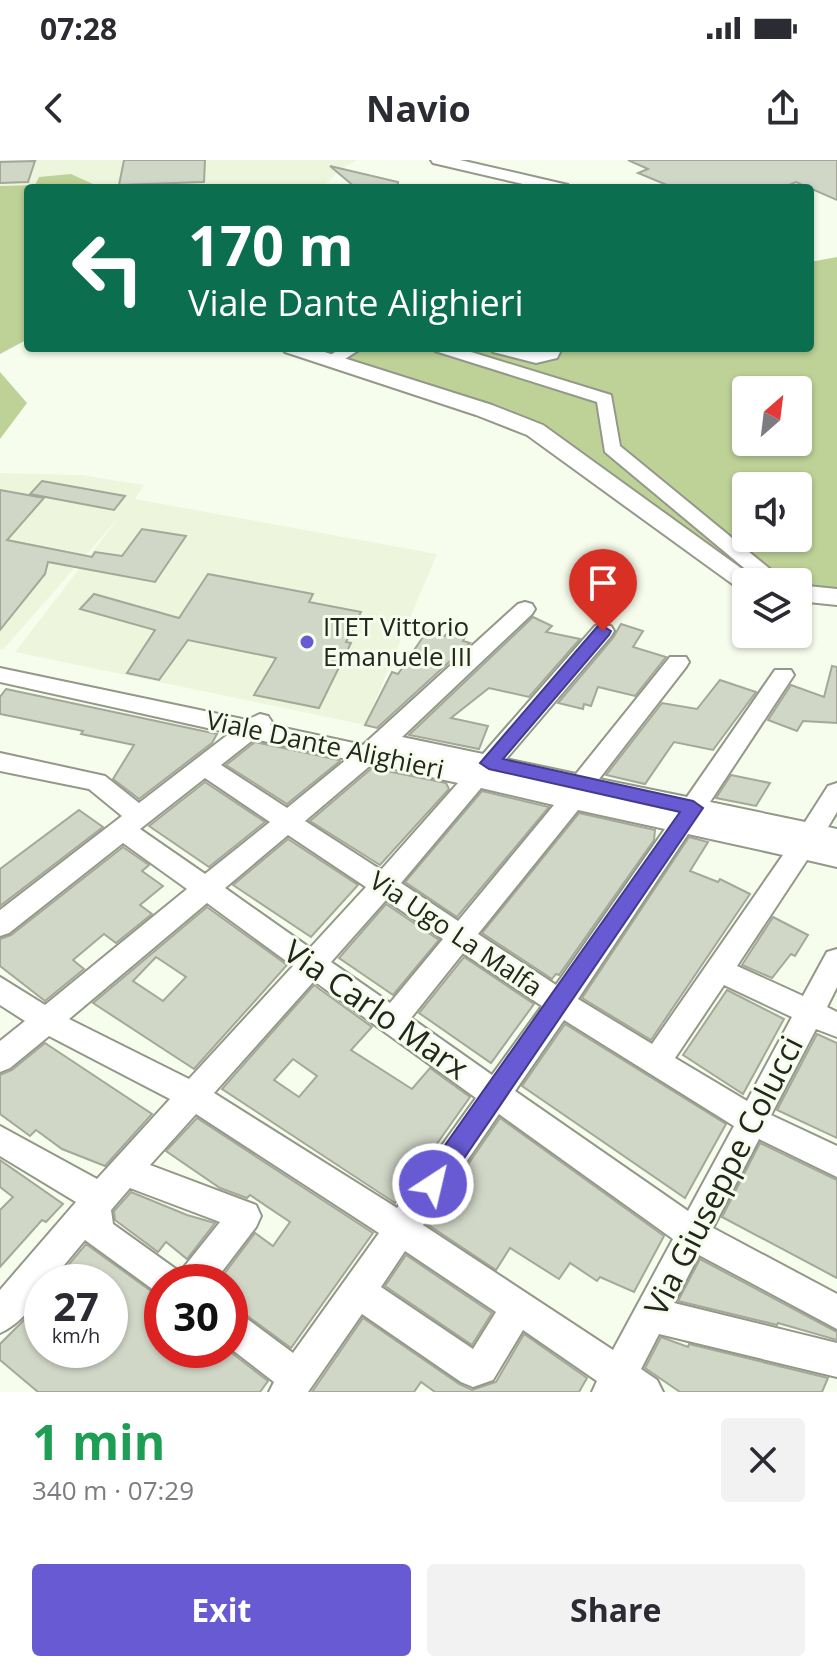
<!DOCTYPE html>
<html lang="en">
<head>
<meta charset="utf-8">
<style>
	:root { --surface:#fff; --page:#f2f2f3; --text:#2b2b33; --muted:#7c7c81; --accent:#675ad3 }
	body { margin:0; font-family:"Open Sans",sans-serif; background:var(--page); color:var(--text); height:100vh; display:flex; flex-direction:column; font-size:30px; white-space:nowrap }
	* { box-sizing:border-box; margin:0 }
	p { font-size:26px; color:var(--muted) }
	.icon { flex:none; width:44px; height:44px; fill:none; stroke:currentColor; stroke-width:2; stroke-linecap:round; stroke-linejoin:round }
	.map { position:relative; height:1232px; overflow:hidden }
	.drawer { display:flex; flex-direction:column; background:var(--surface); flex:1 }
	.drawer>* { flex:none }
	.guide { position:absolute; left:24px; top:24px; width:790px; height:168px; border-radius:8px; box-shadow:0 2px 6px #0004; background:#0b6e4f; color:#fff; overflow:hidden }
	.needle { width:52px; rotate:28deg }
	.fabs { position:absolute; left:732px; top:216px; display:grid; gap:16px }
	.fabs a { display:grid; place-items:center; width:80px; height:80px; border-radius:8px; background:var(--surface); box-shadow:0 2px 6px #0004; font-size:40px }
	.speed { position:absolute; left:24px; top:1104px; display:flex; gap:16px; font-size:40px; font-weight:700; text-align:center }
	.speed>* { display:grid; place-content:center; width:104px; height:104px; border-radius:50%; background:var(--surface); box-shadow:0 2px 6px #0004; line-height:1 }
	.speed small { font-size:20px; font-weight:400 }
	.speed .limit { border:12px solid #d22; background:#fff; color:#111 }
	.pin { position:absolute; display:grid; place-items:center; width:68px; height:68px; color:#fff; margin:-82px -34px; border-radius:50% 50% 50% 0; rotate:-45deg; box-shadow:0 0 8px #0007 }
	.pin .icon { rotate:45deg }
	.me { position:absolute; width:88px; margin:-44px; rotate:35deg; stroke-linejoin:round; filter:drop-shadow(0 0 6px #0008) }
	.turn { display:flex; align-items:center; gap:28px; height:168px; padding:0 32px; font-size:36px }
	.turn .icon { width:104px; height:104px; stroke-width:2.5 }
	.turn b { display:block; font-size:56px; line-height:68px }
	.round { display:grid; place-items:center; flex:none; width:84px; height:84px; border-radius:8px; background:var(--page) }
	.summary { display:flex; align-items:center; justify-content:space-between; height:136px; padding:0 32px }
	h1 { font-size:48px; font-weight:700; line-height:60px; color:#1e9e55 }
	.primary-button { display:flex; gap:16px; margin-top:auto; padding:16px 32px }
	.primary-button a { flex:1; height:92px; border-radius:8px; background:var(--accent); color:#fff; font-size:32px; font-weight:700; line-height:92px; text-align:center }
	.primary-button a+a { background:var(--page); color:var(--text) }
	.status { display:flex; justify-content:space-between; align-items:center; height:56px; padding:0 40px; background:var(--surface); direction:ltr }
	.status svg { height:22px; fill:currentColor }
	header { display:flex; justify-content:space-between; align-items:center; height:104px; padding:0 32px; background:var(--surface); font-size:36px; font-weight:700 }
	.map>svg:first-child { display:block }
	.built { fill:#edf6dd }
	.green { fill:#bed298; fill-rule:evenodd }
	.building { fill:#d1d7c7; stroke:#a3a898; stroke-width:2; fill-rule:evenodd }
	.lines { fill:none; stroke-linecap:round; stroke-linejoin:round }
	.minor-casing { stroke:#939888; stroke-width:4 }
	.major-casing { stroke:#939888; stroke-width:4 }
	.minor { fill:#fff; fill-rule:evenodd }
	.major { fill:#fff; fill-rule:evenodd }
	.route { fill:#675ad3; stroke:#433a89; stroke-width:2 }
	.poi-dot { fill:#675ad3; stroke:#f7fdec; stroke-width:3 }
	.labels { text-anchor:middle; stroke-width:6; stroke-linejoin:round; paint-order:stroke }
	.poi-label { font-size:26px; fill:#23261f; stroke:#f7fdec; text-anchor:start }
	.street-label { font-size:26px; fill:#23261f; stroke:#f7fdec }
	.near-street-label { font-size:32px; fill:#23261f; stroke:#f7fdec }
</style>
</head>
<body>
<div class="status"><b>07:28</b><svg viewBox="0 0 49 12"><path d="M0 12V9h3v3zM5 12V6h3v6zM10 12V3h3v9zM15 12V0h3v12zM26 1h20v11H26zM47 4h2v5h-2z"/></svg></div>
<header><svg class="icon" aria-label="back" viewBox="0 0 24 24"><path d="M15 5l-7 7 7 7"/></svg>Navio<svg class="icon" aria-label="share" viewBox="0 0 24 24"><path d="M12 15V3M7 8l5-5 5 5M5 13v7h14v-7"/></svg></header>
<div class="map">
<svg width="837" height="1232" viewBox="0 0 837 1232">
	<rect width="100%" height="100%" fill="#f7fdec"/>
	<g class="built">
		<polygon points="0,0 357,0 340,10 322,28 102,28 71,14 35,25 0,26"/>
		<polygon points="0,313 81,315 144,325 135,339 437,394 365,565 15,492 120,356 3,490 0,489"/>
	</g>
	<g class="green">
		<polygon points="71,14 102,28 28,28 28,179 0,194 0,26 35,25 39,17"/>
		<path d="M 837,97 L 837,430 L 798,427 L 798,422 L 771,422 L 742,412 L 580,296 L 547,267 L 428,224 L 306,188 L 810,188 L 810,102 ZM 746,230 L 798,230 L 798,282 L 746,282 ZM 746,326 L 798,326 L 798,378 L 746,378 Z"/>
		<polygon points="0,212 27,243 0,279"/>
	</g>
	<g class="building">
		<polygon points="124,0 205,0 204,22 119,25"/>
		<polygon points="628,0 837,0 837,40 796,22 782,28 674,28 638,13 648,9"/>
		<polygon points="35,1 28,22 0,23 0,2"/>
		<polygon points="330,6 398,22 398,28 356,28"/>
		<polygon points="42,321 125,336 114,350 30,334"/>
		<polygon points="0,330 44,338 7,380 92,397 95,392 122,396 142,369 186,376 155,422 48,402 45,414 0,470"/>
		<polygon points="208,414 313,434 309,442 361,452 346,482 351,483 319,548 254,535 276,498 188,480 159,520 127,513 155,470 80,449 94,434 179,458"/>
		<polygon points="533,457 552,466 546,472 580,479 529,537 489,528 451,558 488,566 479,589 409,575"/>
		<polygon points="621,464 643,471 633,487 666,497 635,536 598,527 591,546 584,544 583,549 558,543 613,478"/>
		<polygon points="427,471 445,476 448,472 465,477 463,481 470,483 377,568 365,565 392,512 398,514"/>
		<polygon points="832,506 837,507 837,563 803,561 797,571 768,560 791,525 824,537"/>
		<polygon points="720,520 756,532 713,590 674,582 645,624 606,615 662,543 697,549"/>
		<polygon points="6,529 217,574 212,583 139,639 113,619 134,585 81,574 83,571 0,554 0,537"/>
		<polygon points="255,582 339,600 340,601 287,644 226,605"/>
		<polygon points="372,608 446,623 449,629 380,705 310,661"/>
		<polygon points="731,615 770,623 756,646 716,638"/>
		<polygon points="205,622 265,662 209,707 149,666"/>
		<polygon points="482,631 549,647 457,757 405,722"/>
		<polygon points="79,650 103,667 0,746 0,709"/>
		<polygon points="579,653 655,670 654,680 559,815 556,814 552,819 482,773"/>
		<polygon points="689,677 708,682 690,711 718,722 720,719 750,734 651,880 582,838"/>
		<polygon points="288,679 358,725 311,777 233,725"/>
		<polygon points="123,687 149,705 142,711 163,726 140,745 152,754 116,783 104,774 73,800 84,809 45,841 0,806 0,779 11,775"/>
		<polygon points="386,744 439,780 393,835 339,798"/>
		<path d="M 207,747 L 287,805 L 194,909 L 93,843 ZM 156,797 L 186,817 L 163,841 L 133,821 Z"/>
		<polygon points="773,757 808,775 795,796 791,794 772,818 742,805"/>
		<polygon points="464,797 534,844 491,903 419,853"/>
		<path d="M 314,825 L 372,867 L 351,890 L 412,929 L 430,908 L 470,937 L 395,1043 L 222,929 ZM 293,899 L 317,916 L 299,937 L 274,920 Z"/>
		<polygon points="727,830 784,859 743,934 683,895"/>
		<polygon points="565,864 726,964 685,1038 522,926"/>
		<polygon points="817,874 837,883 837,978 777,950"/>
		<polygon points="45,883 152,954 105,1006 62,989 36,970 30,976 0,954 0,915 12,910"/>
		<polygon points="197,958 373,1073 291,1188 230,1143 230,1122 218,1122 255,1073 273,1086 290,1062 250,1035 247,1038 220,1028 166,991"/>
		<polygon points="500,958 664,1076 634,1132 600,1117 597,1121 570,1103 559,1119 510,1088 496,1110 427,1064"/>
		<polygon points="760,983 837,1020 837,1118 722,1057"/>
		<polygon points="0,1000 63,1044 46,1062 42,1060 0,1107 0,1050 13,1037 0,1027"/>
		<polygon points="131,1032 187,1055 215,1063 187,1099 166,1082 158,1092 115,1060 114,1051"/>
		<polygon points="86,1084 162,1139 162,1190 228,1190 268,1221 260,1232 38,1232 0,1200 0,1184 30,1154 42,1135 42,1190 110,1190 110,1122 54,1122"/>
		<polygon points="406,1095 492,1153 472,1185 385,1126"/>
		<polygon points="700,1099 837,1172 837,1180 778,1163 777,1165 678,1141"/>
		<polygon points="363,1158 459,1224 472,1230 496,1222 524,1174 587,1218 579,1232 435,1232 421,1222 414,1232 312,1232"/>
		<polygon points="661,1177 688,1187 689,1184 828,1218 822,1232 680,1232 645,1208"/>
	</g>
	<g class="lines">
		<g class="minor-casing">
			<g id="minor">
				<polygon points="342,188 362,188 337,204 325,204 325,198"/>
				<polygon points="433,188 458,188 611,235 620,286 776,414 779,418 777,422 761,422 605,292 597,242 435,191"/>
				<path d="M 525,442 L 532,444 L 535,449 L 532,454 L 402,577 L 483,594 L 595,466 L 611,466 L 614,471 L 611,476 L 506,599 L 576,614 L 670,497 L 686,497 L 689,502 L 686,507 L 599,619 L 687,637 L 775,510 L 791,510 L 794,515 L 710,642 L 805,662 L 828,626 L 837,623 L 837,652 L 828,667 L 837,669 L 837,707 L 807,700 L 737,806 L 803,836 L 827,792 L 837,789 L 837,827 L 827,847 L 837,852 L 837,877 L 816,869 L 771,955 L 837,986 L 837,1017 L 759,979 L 713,1068 L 837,1134 L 837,1169 L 699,1095 L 674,1143 L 837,1183 L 837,1217 L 659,1174 L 641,1209 L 657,1220 L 663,1232 L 592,1232 L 597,1221 L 523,1170 L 493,1220 L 473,1227 L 461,1222 L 362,1154 L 308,1232 L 269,1232 L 274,1222 L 230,1188 L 230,1150 L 242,1155 L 293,1193 L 379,1073 L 196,954 L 150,1005 L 256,1045 L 261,1056 L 256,1067 L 214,1122 L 162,1122 L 162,1136 L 85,1080 L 50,1122 L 42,1122 C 42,1141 17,1166 0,1173 L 0,1130 L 76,1042 L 0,996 L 0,966 L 97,1019 L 170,939 L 49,876 L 10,908 L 0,912 L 0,881 L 25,861 L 0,845 L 0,817 L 45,845 L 187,729 L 123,683 L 9,773 L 0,776 L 0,750 L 122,656 L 89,629 L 0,611 L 0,593 L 105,616 L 139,643 L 230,573 L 0,522 L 0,508 L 247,560 L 260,554 L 268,556 L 272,562 L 270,565 L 363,585 L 518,444 ZM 254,579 L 347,599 L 287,648 L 221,605 ZM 372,604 L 458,623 L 381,710 L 305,661 ZM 205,618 L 270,662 L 205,714 L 140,669 ZM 481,628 L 554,645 L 458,761 L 401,723 ZM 578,650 L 665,669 L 556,825 L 478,774 ZM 688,674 L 783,695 L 652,884 L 578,839 ZM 288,675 L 366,727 L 310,788 L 225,728 ZM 386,740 L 443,779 L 390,843 L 331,802 ZM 207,743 L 293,806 L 189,919 L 69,859 ZM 463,793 L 542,846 L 492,915 L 411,858 ZM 314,821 L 476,938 L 397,1048 L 214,933 ZM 724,825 L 792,857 L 747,941 L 675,898 ZM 564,860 L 734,966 L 688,1051 L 515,931 ZM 499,954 L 673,1079 L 613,1190 L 423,1065 ZM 130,1028 L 220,1062 L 180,1112 L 113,1064 L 111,1050 ZM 405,1091 L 496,1152 L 473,1189 L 381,1127 Z"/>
			</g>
		</g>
		<g class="major-casing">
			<g id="major">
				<polygon points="431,0 460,0 568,25 570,28 540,28 433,3"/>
				<polygon points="282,188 312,188 492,245 543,265 760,422 746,422 746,430 738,428 527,275 476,255 285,192"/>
				<polygon points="490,188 536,191 562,188 557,198 536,203 493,192"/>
				<polygon points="798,425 837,429 837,445 798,441"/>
			</g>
		</g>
		<use href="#minor" class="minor"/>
		<use href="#major" class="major"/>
	</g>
	<polygon class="route" points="603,466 611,471 609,475 503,599 693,641 703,648 441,1032 433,1035 424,1032 421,1024 424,1015 680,652 489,609 480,603 597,467"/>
	<circle class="poi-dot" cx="307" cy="482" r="8"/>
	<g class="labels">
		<g class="poi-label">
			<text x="323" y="476">ITET Vittorio<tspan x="323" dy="30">Emanuele III</tspan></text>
		</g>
		<g class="street-label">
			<text transform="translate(325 585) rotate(12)" y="9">Viale Dante Alighieri</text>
			<text transform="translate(456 774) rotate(34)" y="9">Via Ugo La Malfa</text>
		</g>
		<g class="near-street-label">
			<text transform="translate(376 850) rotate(35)" y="11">Via Carlo Marx</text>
			<text transform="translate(724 1016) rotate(-63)" y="11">Via Giuseppe Colucci</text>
		</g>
	</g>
</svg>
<div class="fabs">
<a><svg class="needle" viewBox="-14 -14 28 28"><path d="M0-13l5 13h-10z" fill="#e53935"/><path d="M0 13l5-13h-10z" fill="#7c7c81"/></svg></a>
<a><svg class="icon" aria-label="sound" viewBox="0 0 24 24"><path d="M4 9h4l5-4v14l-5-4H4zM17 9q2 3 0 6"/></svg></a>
<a><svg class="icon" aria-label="layers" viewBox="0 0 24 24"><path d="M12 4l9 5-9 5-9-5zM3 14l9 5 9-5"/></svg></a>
</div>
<div class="speed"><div>27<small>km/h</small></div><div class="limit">30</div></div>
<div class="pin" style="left:603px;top:471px;background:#d93025"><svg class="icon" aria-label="arrive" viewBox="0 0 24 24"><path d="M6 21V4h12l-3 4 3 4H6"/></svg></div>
<svg class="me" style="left:433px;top:1024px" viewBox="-20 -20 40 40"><circle r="17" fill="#675ad3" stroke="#fff" stroke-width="3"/><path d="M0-11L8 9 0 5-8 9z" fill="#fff"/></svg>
<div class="guide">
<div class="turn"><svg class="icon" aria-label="left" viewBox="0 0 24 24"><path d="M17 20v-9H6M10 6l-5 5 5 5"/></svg><div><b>170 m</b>Viale Dante Alighieri</div></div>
</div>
</div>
<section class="drawer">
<div class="summary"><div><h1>1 min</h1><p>340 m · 07:29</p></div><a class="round"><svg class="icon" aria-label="close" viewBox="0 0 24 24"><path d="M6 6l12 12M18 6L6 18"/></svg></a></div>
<div class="primary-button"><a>Exit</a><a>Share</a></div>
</section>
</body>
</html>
